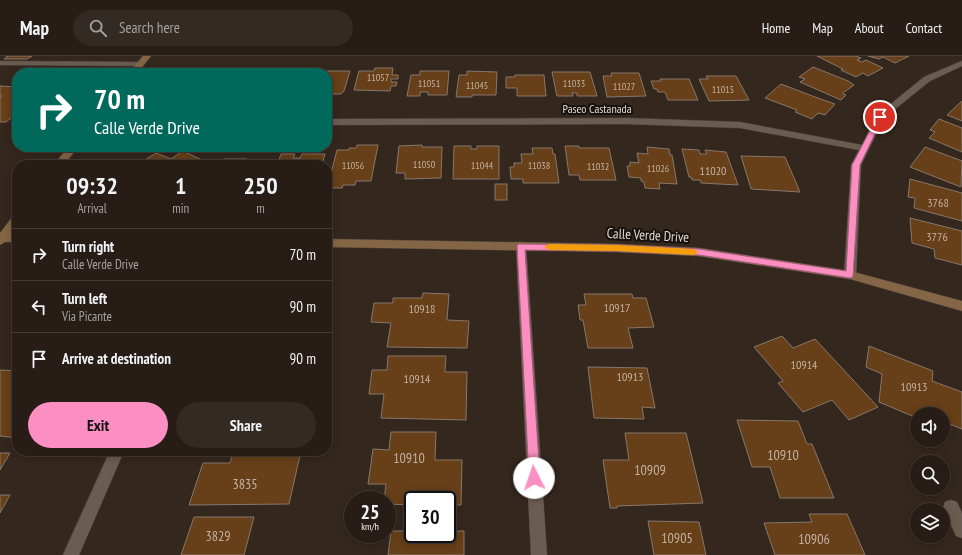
<!DOCTYPE html>
<html lang="en">
<head>
<meta charset="utf-8">
<style>
	:root { --surface:#271d16; --page:#332a23; --text:#f1f3f6; --muted:#a4a2a1; --line:#433b35; --accent:#fc8fc1 }
	body { margin:0; font-family:"PT Sans Narrow",sans-serif; background:var(--page); color:var(--text); height:100vh; display:flex; flex-direction:column; font-size:15px; white-space:nowrap }
	* { box-sizing:border-box; margin:0 }
	p { font-size:13px; color:var(--muted) }
	.icon { flex:none; width:22px; height:22px; fill:none; stroke:currentColor; stroke-width:2; stroke-linecap:round; stroke-linejoin:round }
	.map { position:relative; flex:1; overflow:hidden }
	.side { position:absolute; left:12px; top:104px; width:320px; height:296px; display:flex; flex-direction:column; background:var(--surface); border-radius:16px; box-shadow:0 2px 10px #0003,0 0 0 1px var(--line) }
	.side>* { flex:none }
	.guide { position:absolute; left:12px; top:12px; width:320px; height:84px; border-radius:16px; box-shadow:0 2px 10px #0003,0 0 0 1px var(--line); background:#00695c; color:#fff; overflow:hidden }
	.buttons { position:absolute; left:910px; top:351px; display:grid; gap:8px }
	.buttons a { display:grid; place-items:center; width:40px; height:40px; border-radius:50%; background:var(--surface); box-shadow:0 2px 10px #0003,0 0 0 1px var(--line); font-size:20px }
	.speed { position:absolute; left:344px; top:435px; display:flex; gap:8px; font-size:20px; font-weight:700; text-align:center }
	.speed>* { display:grid; place-content:center; width:52px; height:52px; border-radius:50%; background:var(--surface); box-shadow:0 2px 10px #0003,0 0 0 1px var(--line); line-height:1 }
	.speed small { font-size:10px; font-weight:400 }
	.speed .limit { border:2px solid #111; border-radius:6px; background:#fff; color:#111 }
	.pin { position:absolute; display:grid; place-items:center; width:34px; height:34px; color:#fff; margin:-17px; border:2px solid #fff; border-radius:50%; box-shadow:0 1px 4px #0007 }
	.me { position:absolute; width:44px; margin:-22px; rotate:356deg; stroke-linejoin:round; filter:drop-shadow(0 0 3px #0008) }
	.turn { display:flex; align-items:center; gap:14px; height:84px; padding:0 16px; font-size:18px }
	.turn .icon { width:52px; height:52px; stroke-width:2.5 }
	.turn b { display:block; font-size:28px; line-height:34px }
	.eta { display:flex; justify-content:space-evenly; align-items:center; height:68px; text-align:center }
	.eta b { font-size:24px; font-weight:700; line-height:28px }
	.action { display:flex; gap:8px; margin-top:auto; padding:8px 16px }
	.action a { flex:1; height:46px; border-radius:24px; background:var(--accent); color:#111; font-size:16px; font-weight:700; line-height:46px; text-align:center }
	.action a+a { background:var(--page); color:var(--text) }
	ul { padding:0; list-style:none }
	li { display:flex; align-items:center; gap:12px; height:52px; padding:0 16px; border-top:1px solid var(--line) }
	li div { flex:1 }
	li b { display:block; font-size:15px }
	li em { font-style:normal }
	header { display:flex; align-items:center; gap:24px; box-sizing:border-box; height:56px; padding:0 20px; background:var(--surface); border-bottom:1px solid var(--line) }
	header strong { font-size:19px }
	nav { display:flex; gap:22px; margin-inline-start:auto; font-size:14px }
	.search { width:280px; height:36px; background:var(--page); display:flex; align-items:center; gap:10px; box-sizing:border-box; padding:0 14px; border-radius:22px; color:var(--muted); font-size:15px }
	.map>svg:first-child { display:block }
	.building { fill:#673f18; stroke:#86786c }
	.lines { fill:none; stroke-linecap:round; stroke-linejoin:round }
	.street-casing { stroke:#4e443c; stroke-width:1 }
	.secondary-casing { stroke:#4e443c; stroke-width:1 }
	.street { fill:#6b5c51; fill-rule:evenodd }
	.secondary { fill:#846646; fill-rule:evenodd }
	.route { fill:#fc8fc1; stroke:#a45d7d }
	.slow { fill:#f59e0b }
	.labels { text-anchor:middle; stroke-width:4; stroke-linejoin:round; paint-order:stroke }
	.far-number-label { font-size:10px; fill:#c2b2a3 }
	.far-street-label { font-size:12px; fill:#e0d8d1; stroke:#17110d }
	.number-label { font-size:12px; fill:#c2b2a3 }
	.street-label { font-size:14px; fill:#e0d8d1; stroke:#17110d }
	.near-number-label { font-size:14px; fill:#c2b2a3 }
</style>
</head>
<body>
<header>
<strong>Map</strong>
<div class="search"><svg class="icon" aria-label="search" viewBox="0 0 24 24"><circle cx="10" cy="10" r="6"/><path d="M15 15l6 6"/></svg>Search here</div>
<nav><a>Home</a><a>Map</a><a>About</a><a>Contact</a></nav>
</header>
<div class="map">
<svg width="962" height="499" viewBox="0 0 962 499">
	<rect width="100%" height="100%" fill="#34271d"/>
	<g class="building">
		<polygon points="6,0 32,0 27,3 4,3 8,0"/>
		<polygon points="817,0 856,0 861,2 857,4 862,6 866,4 883,12 868,20 863,17 856,21 841,14 843,13"/>
		<polygon points="868,0 909,0 895,7 883,1 879,3"/>
		<polygon points="813,11 848,25 854,29 843,37 843,38 846,39 841,44 800,26 805,23 799,21"/>
		<polygon points="286,12 286,15 296,14 296,17 256,17 256,15"/>
		<polygon points="375,12 393,12 392,19 398,19 398,23 391,23 391,26 397,26 396,30 391,30 390,35 354,34 359,15 374,15"/>
		<polygon points="321,15 350,15 344,35 341,38 327,38 327,17 320,17"/>
		<polygon points="420,15 449,15 447,39 428,39 428,36 420,36 420,40 407,40 411,19 420,19"/>
		<polygon points="467,15 497,16 496,39 472,39 472,41 456,41 459,19 467,19"/>
		<polygon points="552,16 590,16 597,40 577,40 577,37 572,37 573,40 557,40"/>
		<polygon points="611,17 639,17 646,40 607,41 603,20 612,20"/>
		<polygon points="515,19 544,19 546,40 517,40 517,32 506,32 506,21 515,21"/>
		<polygon points="706,20 736,20 749,44 709,45 699,23 708,23"/>
		<polygon points="660,23 689,23 698,44 668,44 665,36 658,36 657,33 654,33 651,25 661,25"/>
		<polygon points="781,28 815,41 835,48 825,59 818,57 812,63 795,56 797,54 765,42"/>
		<polygon points="0,30 17,31 17,57 6,66 0,66 0,42 2,40 0,40"/>
		<polygon points="962,45 962,65 947,59"/>
		<polygon points="939,63 962,72 962,96 929,82 935,76 930,74"/>
		<polygon points="357,89 378,89 371,125 356,125 355,129 343,129 342,132 327,132 337,94 349,94 349,92 356,92"/>
		<polygon points="422,89 422,91 442,91 441,122 405,123 405,117 396,117 399,90"/>
		<polygon points="454,90 471,90 471,93 477,93 477,90 499,90 499,123 453,123"/>
		<polygon points="565,90 579,90 579,92 609,92 616,124 580,124 579,119 569,119"/>
		<polygon points="647,91 669,93 670,99 672,99 677,128 659,127 660,133 645,132 644,126 641,125 641,122 629,121 627,110 630,110 630,106 639,107 637,97 648,98"/>
		<polygon points="925,91 962,105 961,131 910,111"/>
		<polygon points="532,92 552,92 553,98 555,98 559,127 523,127 523,123 511,123 510,111 514,111 514,107 522,107 521,98 533,98"/>
		<polygon points="682,93 699,94 700,98 707,98 705,94 726,96 738,129 701,127 700,124 692,124 691,121 689,121"/>
		<polygon points="183,95 206,106 202,109 137,109 156,97 171,103"/>
		<polygon points="281,98 295,98 293,102 300,102 302,98 325,98 322,109 277,109"/>
		<polygon points="741,100 785,101 800,136 751,133"/>
		<polygon points="224,103 247,103 246,104 268,104 266,109 221,109"/>
		<polygon points="910,123 962,137 962,165 914,152 915,142 908,141"/>
		<rect x="495" y="128" width="12" height="16"/>
		<polygon points="910,162 962,175 962,209 935,202 934,193 912,187"/>
		<polygon points="423,237 449,238 447,264 469,265 467,292 387,291 391,267 371,266 374,247 393,247 393,242 422,242"/>
		<polygon points="584,238 632,238 633,242 646,242 654,271 628,272 633,292 588,292 583,264 580,264 578,249 586,249"/>
		<polygon points="782,280 793,292 815,283 878,351 849,364 832,344 803,356 778,327 783,325 754,291"/>
		<polygon points="869,290 933,315 932,325 962,336 962,373 947,367 947,369 943,368 943,358 920,357 917,358 917,362 879,346 882,318 866,311"/>
		<polygon points="388,300 446,300 445,316 467,316 466,364 381,362 384,338 369,338 372,314 387,314"/>
		<polygon points="588,311 647,312 655,352 642,351 644,363 594,362"/>
		<polygon points="0,314 17,315 17,382 0,380"/>
		<polygon points="737,364 798,365 807,388 812,388 834,442 780,442 770,411 752,411"/>
		<polygon points="391,376 436,376 435,404 462,404 461,449 447,449 447,444 413,444 413,449 387,448 387,444 384,444 386,428 368,428 373,393 389,394"/>
		<polygon points="625,377 686,377 703,447 617,450 617,452 610,452 603,404 629,404"/>
		<polygon points="233,395 301,395 289,448 189,449 203,407 230,407"/>
		<polygon points="0,397 10,397 0,414"/>
		<polygon points="0,439 10,439 0,457"/>
		<polygon points="809,458 847,458 865,499 775,499 764,467 812,466"/>
		<polygon points="194,461 254,461 244,499 181,499"/>
		<polygon points="648,465 699,466 706,499 654,499"/>
		<polygon points="391,475 413,475 413,478 447,478 447,475 464,475 464,499 388,499"/>
	</g>
	<g class="lines">
		<g class="street-casing">
			<g id="street">
				<polygon points="0,5 141,6 145,8 141,10 0,9"/>
				<polygon points="962,5 962,10 930,25 884,62 861,109 856,219 854,222 850,223 846,222 844,219 851,109 859,94 740,72 626,68 327,69 327,63 626,62 740,66 862,89 877,59 924,21"/>
				<polygon points="521,186 525,187 526,190 547,499 531,499 516,190 517,187"/>
				<polygon points="110,395 124,395 79,499 63,499"/>
				<polygon points="951,444 957,446 962,457 962,482 956,480 943,452 945,446"/>
			</g>
		</g>
		<g class="secondary-casing">
			<g id="secondary">
				<polygon points="143,0 151,0 137,17 129,17"/>
				<polygon points="68,91 78,91 64,109 54,109"/>
				<polygon points="17,159 17,170 11,178 17,178 17,186 5,186 0,189 0,177 13,160"/>
				<polygon points="327,183 617,188 699,192 850,215 962,245 962,255 850,223 699,200 617,196 327,191"/>
			</g>
		</g>
		<use href="#street" class="street"/>
		<use href="#secondary" class="secondary"/>
	</g>
	<polygon class="route" points="880,59 883,61 860,109 853,221 850,222 699,199 617,195 525,194 540,422 538,427 534,428 530,427 529,422 517,190 518,188 617,189 699,193 846,215 852,109 877,61"/>
	<polygon class="slow" points="549,188 617,189 694,193 698,196 694,199 617,195 549,194 544,191"/>
	<g class="labels">
		<g class="far-number-label">
			<text x="378" y="25">11057</text>
			<text x="429" y="31">11051</text>
			<text x="574" y="31">11033</text>
			<text x="477" y="33">11045</text>
			<text x="624" y="34">11027</text>
			<text x="723" y="37">11015</text>
			<text x="424" y="112">11050</text>
			<text x="353" y="113">11056</text>
			<text x="482" y="113">11044</text>
			<text x="539" y="113">11038</text>
			<text x="598" y="114">11032</text>
			<text x="658" y="116">11026</text>
		</g>
		<g class="far-street-label">
			<text x="597" y="57">Paseo Castanada</text>
		</g>
		<g class="number-label">
			<text x="713" y="119">11020</text>
			<text x="938" y="151">3768</text>
			<text x="937" y="185">3776</text>
			<text x="617" y="256">10917</text>
			<text x="422" y="257">10918</text>
			<text x="804" y="313">10914</text>
			<text x="630" y="325">10913</text>
			<text x="417" y="327">10914</text>
			<text x="914" y="335">10913</text>
		</g>
		<g class="street-label">
			<text transform="translate(648 179) rotate(3)" y="5">Calle Verde Drive</text>
		</g>
		<g class="near-number-label">
			<text x="783" y="404">10910</text>
			<text x="409" y="407">10910</text>
			<text x="650" y="419">10909</text>
			<text x="245" y="433">3835</text>
			<text x="218" y="485">3829</text>
			<text x="677" y="487">10905</text>
			<text x="814" y="488">10906</text>
		</g>
	</g>
</svg>
<div class="buttons">
<a><svg class="icon" aria-label="sound" viewBox="0 0 24 24"><path d="M4 9h4l5-4v14l-5-4H4zM17 9q2 3 0 6"/></svg></a>
<a><svg class="icon" aria-label="search" viewBox="0 0 24 24"><circle cx="10" cy="10" r="6"/><path d="M15 15l6 6"/></svg></a>
<a><svg class="icon" aria-label="layers" viewBox="0 0 24 24"><path d="M12 4l9 5-9 5-9-5zM3 14l9 5 9-5"/></svg></a>
</div>
<div class="speed"><div>25<small>km/h</small></div><div class="limit">30</div></div>
<div class="pin" style="left:880px;top:61px;background:#d93025"><svg class="icon" aria-label="arrive" viewBox="0 0 24 24"><path d="M6 21V4h12l-3 4 3 4H6"/></svg></div>
<svg class="me" style="left:534px;top:422px" viewBox="-20 -20 40 40"><circle r="19" fill="#fff"/><path d="M0-13L10 11 0 6-10 11z" fill="#fc8fc1"/></svg>
<div class="guide">
<div class="turn"><svg class="icon" aria-label="right" viewBox="0 0 24 24"><path d="M7 20v-9h11M14 6l5 5-5 5"/></svg><div><b>70 m</b>Calle Verde Drive</div></div>
</div>
<section class="side">
<div class="eta">
<div><b>09:32</b><p>Arrival</p></div>
<div><b>1</b><p>min</p></div>
<div><b>250</b><p>m</p></div>
</div>
<ul>
<li><svg class="icon" aria-label="right" viewBox="0 0 24 24"><path d="M7 20v-9h11M14 6l5 5-5 5"/></svg><div><b>Turn right</b><p>Calle Verde Drive</p></div><em>70 m</em></li>
<li><svg class="icon" aria-label="left" viewBox="0 0 24 24"><path d="M17 20v-9H6M10 6l-5 5 5 5"/></svg><div><b>Turn left</b><p>Via Picante</p></div><em>90 m</em></li>
<li><svg class="icon" aria-label="arrive" viewBox="0 0 24 24"><path d="M6 21V4h12l-3 4 3 4H6"/></svg><div><b>Arrive at destination</b></div><em>90 m</em></li>
</ul>
<div class="action"><a>Exit</a><a>Share</a></div>
</section>
</div>
</body>
</html>
